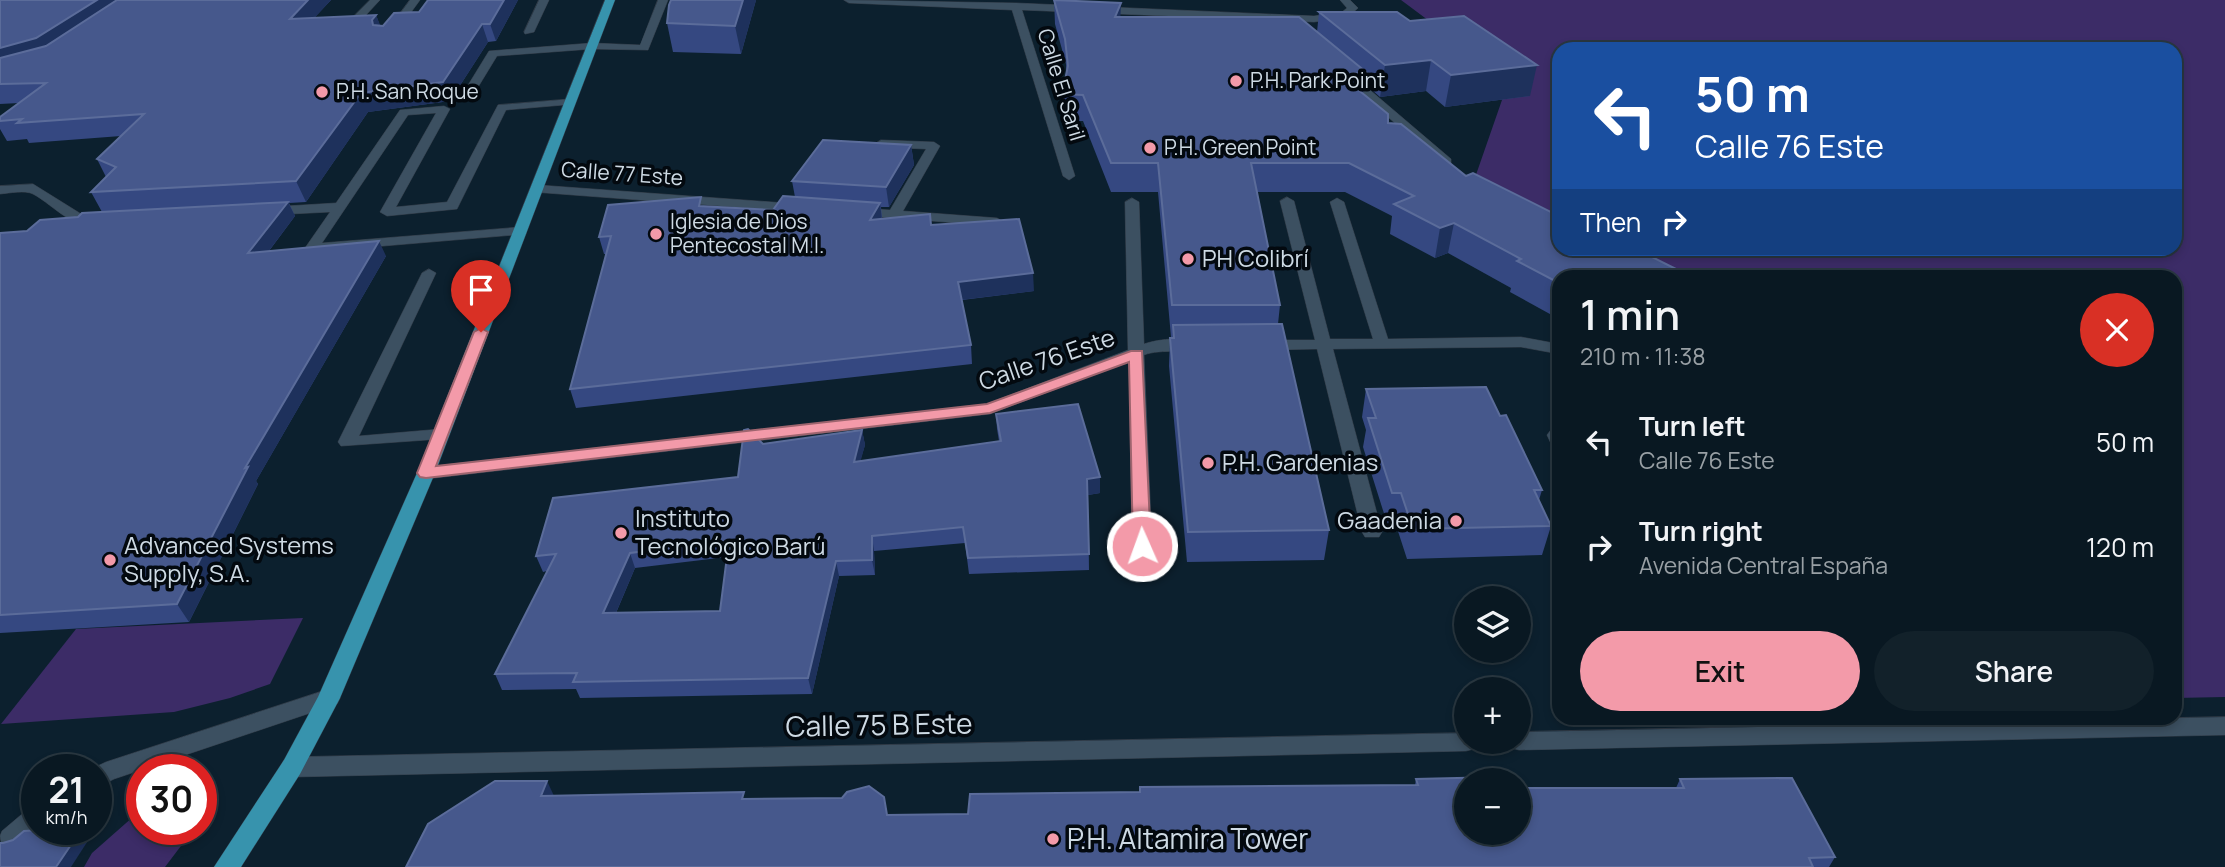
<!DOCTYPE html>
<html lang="en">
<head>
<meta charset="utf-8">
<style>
	:root { --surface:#091822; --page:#12212a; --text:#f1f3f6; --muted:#99a0a5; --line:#293740; --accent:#f39aa9 }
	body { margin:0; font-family:Manrope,sans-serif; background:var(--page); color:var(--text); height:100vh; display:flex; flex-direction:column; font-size:26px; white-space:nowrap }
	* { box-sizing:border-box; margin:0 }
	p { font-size:23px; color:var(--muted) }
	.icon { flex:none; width:38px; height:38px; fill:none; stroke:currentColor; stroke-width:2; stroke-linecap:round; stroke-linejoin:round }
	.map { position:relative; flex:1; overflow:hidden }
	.panel { position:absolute; left:1552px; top:270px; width:630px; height:455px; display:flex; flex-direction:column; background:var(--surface); border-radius:21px; box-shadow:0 4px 10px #0003,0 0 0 2px var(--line) }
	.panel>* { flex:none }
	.banner { position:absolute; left:1552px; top:42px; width:630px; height:214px; border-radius:21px; box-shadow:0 4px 10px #0003,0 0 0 2px var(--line); background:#1a4fa0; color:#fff; overflow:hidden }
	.controls { position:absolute; left:1454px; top:586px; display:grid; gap:14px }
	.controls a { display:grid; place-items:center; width:77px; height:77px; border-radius:50%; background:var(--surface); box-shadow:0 4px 10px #0003,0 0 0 2px var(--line); font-size:35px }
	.speed { position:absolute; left:21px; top:754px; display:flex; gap:14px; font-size:35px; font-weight:700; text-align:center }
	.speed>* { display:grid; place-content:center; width:91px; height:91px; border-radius:50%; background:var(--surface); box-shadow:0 4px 10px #0003,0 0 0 2px var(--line); line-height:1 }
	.speed small { font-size:18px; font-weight:400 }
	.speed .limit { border:10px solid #d22; background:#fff; color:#111 }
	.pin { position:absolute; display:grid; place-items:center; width:60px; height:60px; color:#fff; margin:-72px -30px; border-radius:50% 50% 50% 0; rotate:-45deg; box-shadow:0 0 7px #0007 }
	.pin .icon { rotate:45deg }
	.me { position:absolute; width:77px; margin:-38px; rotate:358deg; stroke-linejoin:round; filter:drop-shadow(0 0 5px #0008) }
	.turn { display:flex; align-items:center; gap:24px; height:147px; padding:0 28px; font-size:32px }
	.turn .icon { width:91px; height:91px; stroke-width:2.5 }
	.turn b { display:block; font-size:49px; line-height:60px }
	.then { display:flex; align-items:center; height:66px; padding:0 28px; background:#0003; gap:14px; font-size:26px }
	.round { display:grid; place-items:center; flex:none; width:74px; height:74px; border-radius:37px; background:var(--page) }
	.headline { display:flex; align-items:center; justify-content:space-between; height:119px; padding:0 28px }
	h1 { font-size:42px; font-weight:600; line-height:52px }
	.cta { display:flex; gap:14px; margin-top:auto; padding:14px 28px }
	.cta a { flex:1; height:80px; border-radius:42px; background:var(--accent); color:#111; font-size:28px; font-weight:600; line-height:80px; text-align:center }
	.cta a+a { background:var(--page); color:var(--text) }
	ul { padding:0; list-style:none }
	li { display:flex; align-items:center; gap:21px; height:105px; padding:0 28px }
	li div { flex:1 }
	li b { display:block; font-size:26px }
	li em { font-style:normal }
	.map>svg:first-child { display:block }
	.green { fill:#3c2c67 }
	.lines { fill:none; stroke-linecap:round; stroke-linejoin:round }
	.minor-casing { stroke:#313b47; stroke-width:1 }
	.major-casing { stroke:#313b47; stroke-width:1 }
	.minor { fill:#3c5061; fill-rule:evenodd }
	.major { fill:#3793ad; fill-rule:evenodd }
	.wall { fill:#354881; fill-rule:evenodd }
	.shaded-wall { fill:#1e315c }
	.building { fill:#46588c; stroke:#5b6c9a; stroke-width:2; fill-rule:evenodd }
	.route { fill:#f39aa9; stroke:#9e646e; stroke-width:2 }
	.poi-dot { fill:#f39aa9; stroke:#03090f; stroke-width:2.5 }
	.labels { text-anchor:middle; stroke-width:7; stroke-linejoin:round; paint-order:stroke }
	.far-poi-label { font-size:21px; fill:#cedae4; stroke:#03090f; text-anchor:start }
	.far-street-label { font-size:21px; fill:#cedae4; stroke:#03090f }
	.poi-label { font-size:24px; fill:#cedae4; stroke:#03090f; text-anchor:start }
	.street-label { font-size:24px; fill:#cedae4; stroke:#03090f }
	.near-street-label { font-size:28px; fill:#cedae4; stroke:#03090f }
	.near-poi-label { font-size:28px; fill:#cedae4; stroke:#03090f; text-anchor:start }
</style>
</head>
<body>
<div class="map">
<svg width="2225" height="867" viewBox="0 0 2225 867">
	<rect width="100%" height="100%" fill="#0c202e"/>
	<g class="green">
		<polygon points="1401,0 2225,0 2225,697 2175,698 2175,276 1638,276 1581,249 2175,248 2175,49 1559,49 1559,238 1470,192 1502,100 1511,82"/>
		<polygon points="303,618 270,684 230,698 174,712 1,724 76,629"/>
		<polygon points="142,809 142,830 193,830 165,867 84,867 92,853"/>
	</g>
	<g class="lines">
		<g class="minor-casing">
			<g id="minor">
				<polygon points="370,0 380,0 352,30 344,30 344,26"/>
				<polygon points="410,0 420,0 396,33 388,33 387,31"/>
				<polygon points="539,0 549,0 534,32 525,34 524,32"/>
				<polygon points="658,0 668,0 648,50 592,49 497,56 472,97 462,95 489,51 592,43 640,45"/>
				<polygon points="844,0 1016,3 1314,16 1342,12 1347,8 1340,0 1350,0 1358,8 1348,17 1314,22 1022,10 1075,176 1069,180 1063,176 1012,10 849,3"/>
				<polygon points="1342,73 1350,73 1451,159 1451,165 1443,165 1342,77"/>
				<polygon points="571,99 575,100 575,104 506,110 457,209 387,216 380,212 436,113 408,115 322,243 521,227 526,228 526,234 312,252 305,248 330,212 270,215 263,211 270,207 336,203 400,110 444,106 450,109 396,207 447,202 498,105"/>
				<polygon points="881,140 934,142 940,146 903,211 997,218 1004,222 997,226 854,215 852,212 859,208 890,210 926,149 877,147 875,144"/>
				<path d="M 33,184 L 86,217 L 99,216 L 106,220 C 82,240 53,204 33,194 C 25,190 10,193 0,194 L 0,186 Z"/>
				<polygon points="538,185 799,204 806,208 799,212 533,192 532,189"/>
				<polygon points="1287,197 1294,201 1330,339 1373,339 1330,202 1337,198 1344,202 1388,339 1521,337 1559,344 1559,354 1521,347 1333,349 1382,532 1379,537 1365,537 1362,532 1317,349 1264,350 1256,345 1264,340 1315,340 1280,201"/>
				<path d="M 1132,198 L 1139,202 L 1144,344 C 1158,339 1191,335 1202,345 C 1191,355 1161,348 1144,355 L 1152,546 L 1149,551 L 1135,551 L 1132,546 L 1129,361 L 990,414 L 426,479 L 417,473 L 426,467 L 987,404 L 1128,350 L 1125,202 Z"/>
				<polygon points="429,269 436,273 359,436 441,429 450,434 441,439 341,446 338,442 422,273"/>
				<polygon points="1559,426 1559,450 1553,448 1547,435 1553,427"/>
				<polygon points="329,689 337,692 340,698 337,704 114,779 96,788 96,770 89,770 106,762"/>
				<polygon points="2225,717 2225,735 1519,750 1511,748 1508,742 1519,742 1519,732"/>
				<polygon points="1466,733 1466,742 1478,742 1474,749 1466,751 292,777 284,774 280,767 284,760 292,757"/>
				<polygon points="37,806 37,830 40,830 20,847 11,850 2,847 0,836 2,831 28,809"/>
			</g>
		</g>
		<g class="major-casing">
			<polygon id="major" points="605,0 615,0 435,473 340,698 300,774 241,867 214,867 284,760 318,697 417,473"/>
		</g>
		<use href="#minor" class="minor"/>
		<use href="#major" class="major"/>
	</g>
	<g class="wall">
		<polygon points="0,0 331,0 314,18 376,15 380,26 383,26 419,12 428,0 518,0 496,41 488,42 450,101 368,112 306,202 289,203 295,216 269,251 386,256 256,481 258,484 189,622 0,633 0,233 27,231 78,217 102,212 91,192 106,177 97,159 121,136 29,143 27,139 7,141 0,129 0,117 19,103 0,104"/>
		<polygon points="756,0 741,54 673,52 667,23"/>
		<polygon points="1054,0 1120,17 1317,32 1319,12 1410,21 1530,96 1445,107 1426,91 1380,97 1364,83 1363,93 1388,123 1559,276 1559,319 1510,292 1511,288 1448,253 1435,258 1390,234 1392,216 1345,192 1257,192 1280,305 1278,324 1329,530 1324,560 1187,562 1169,366 1170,338 1173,338 1173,337 1171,337 1158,192 1111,192 1083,121 1063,121 1062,94 1066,73 1066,64 1055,24"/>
		<polygon points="911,145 914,165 889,207 881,207 882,218 931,225 1034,291 962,300 971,345 972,364 576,408 570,389 606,254 604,254 599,237 703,206 773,210 795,197 792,181"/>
		<polygon points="1366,389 1500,416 1542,490 1539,500 1551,526 1542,555 1407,559 1395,522 1387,523 1363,447 1366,430 1362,417"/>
		<path d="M 996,414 L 1100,493 L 1088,495 L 1089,570 L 969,574 L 965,543 L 874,551 L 875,575 L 839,576 L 812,694 L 580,698 L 576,689 L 502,690 L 495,674 L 547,571 L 543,572 L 536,556 L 738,477 L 763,444 L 862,430 L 865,445 L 860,461 L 999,441 L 997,429 ZM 727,557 L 720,611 L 616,613 L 635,568 Z"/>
		<polygon points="1416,779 1466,833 1676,788 1680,779 1835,857 1829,867 406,867 554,796 746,799 887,815 968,814 1140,792 1415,785"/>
	</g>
	<g class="shaded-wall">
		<polygon points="97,0 132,0 46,56 0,69 0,48"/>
		<polygon points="308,0 331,0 297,37 290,19"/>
		<polygon points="504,0 518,0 496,41 490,24"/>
		<polygon points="743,0 756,0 741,54 735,26"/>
		<polygon points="1121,3 1120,27 1115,17"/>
		<polygon points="376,15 383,32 373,25 372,20"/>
		<polygon points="482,24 488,42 450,101 368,112 306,202 296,181 361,93"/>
		<polygon points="1431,60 1426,91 1380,97 1385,65"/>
		<polygon points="1537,65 1530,96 1445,107 1451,75"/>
		<polygon points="1366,72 1362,99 1340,75"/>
		<polygon points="911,145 914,165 889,207 886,187"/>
		<polygon points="288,202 295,216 256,268 248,253"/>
		<polygon points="880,203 882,220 870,220"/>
		<polygon points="1454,223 1448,253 1435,258 1440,228"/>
		<polygon points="379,241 386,256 256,481 258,484 189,622 177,604 245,468"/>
		<polygon points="1033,273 1034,291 960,300 958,282"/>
		<polygon points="862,430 865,445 856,478 854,462"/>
		<polygon points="1100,477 1100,493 1088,495 1087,479"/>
		<polygon points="872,536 874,551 875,575 872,560"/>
		<polygon points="630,553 635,568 609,629 603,613"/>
		<polygon points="836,561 839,576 812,694 808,678"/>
		<polygon points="547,781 555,798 541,796"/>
		<polygon points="81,830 86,830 91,836 71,867 56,867"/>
	</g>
	<g class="building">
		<polygon points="0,0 97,0 36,38 0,48"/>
		<polygon points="117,0 308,0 290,19 376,15 372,20 373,25 383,26 394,13 419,12 428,0 504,0 490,24 482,24 443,82 361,93 296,181 91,192 116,167 97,159 144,114 17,123 22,119 0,121 0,117 46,83 0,84 0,58 46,46"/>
		<polygon points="671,0 743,0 735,26 667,23 669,5"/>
		<polygon points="1054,0 1121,3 1115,17 1299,17 1366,72 1340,75 1388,114 1388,123 1401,124 1466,176 1473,173 1559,216 1559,248 1634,248 1690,276 1559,276 1559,283 1517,261 1521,259 1454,223 1440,228 1394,204 1414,196 1349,163 1251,163 1280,305 1172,305 1158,163 1111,163 1083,95 1062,94 1068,66 1065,39"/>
		<polygon points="1319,12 1397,12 1410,21 1464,16 1537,65 1451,75 1431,60 1385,65"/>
		<polygon points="823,140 911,145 886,187 792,181"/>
		<polygon points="783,196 880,203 870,220 930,214 931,225 1019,219 1033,273 958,282 971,345 570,389 611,236 599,237 608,205 701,197 699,206 773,210"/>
		<polygon points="288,202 248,253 379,241 245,468 248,467 177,604 0,615 0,233 27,231 40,220 78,217 82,213"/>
		<polygon points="1282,324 1329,530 1188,532 1170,338 1174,338 1173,325"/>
		<polygon points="1486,387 1500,416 1506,415 1542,490 1534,490 1551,526 1413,529 1401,493 1392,493 1368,418 1376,418 1366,389"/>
		<path d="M 1078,404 L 1100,477 L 1087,479 L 1089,554 L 968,558 L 963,527 L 872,536 L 872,560 L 836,561 L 808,678 L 573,682 L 577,673 L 495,674 L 556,554 L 536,556 L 553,498 L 738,477 L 744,430 L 748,429 L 763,444 L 862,430 L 854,462 L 1001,441 L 996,414 ZM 729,541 L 720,611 L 603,613 L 630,553 Z"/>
		<polygon points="1499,777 1500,780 1466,780 1466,833 1519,833 1519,788 1684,788 1680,779 1792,778 1835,857 1809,858 1813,867 406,867 428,824 495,781 547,781 541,796 744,792 742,799 842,798 847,792 869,786 884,797 887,815 968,814 970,794 1140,792 1140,787 1418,785 1416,779"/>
		<polygon points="41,830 81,830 56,867 0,867 0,843 3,843 13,840 24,831"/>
	</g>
	<polygon class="route" points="481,328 488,332 436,466 987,404 1131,351 1142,351 1151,546 1142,552 1133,546 1129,362 990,413 426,478 420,477 417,473 474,332"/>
	<g class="poi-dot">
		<circle cx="1236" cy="81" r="7"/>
		<circle cx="322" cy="92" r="7"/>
		<circle cx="1150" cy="148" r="7"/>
		<circle cx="656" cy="234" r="7"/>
		<circle cx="1188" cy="259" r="7"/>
		<circle cx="1208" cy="463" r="7"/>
		<circle cx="1456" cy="521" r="7"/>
		<circle cx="621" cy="533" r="7"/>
		<circle cx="110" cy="560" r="7"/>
		<circle cx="1053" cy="839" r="7"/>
	</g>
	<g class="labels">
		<g class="far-poi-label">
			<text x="1250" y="88">P.H. Park Point</text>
			<text x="336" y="99">P.H. San Roque</text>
			<text x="1164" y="155">P.H. Green Point</text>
			<text x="670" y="229">Iglesia de Dios<tspan x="670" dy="24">Pentecostal M.I.</tspan></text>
		</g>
		<g class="far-street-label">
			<text transform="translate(1061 85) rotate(73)" y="7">Calle El Saril</text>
			<text transform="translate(622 174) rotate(4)" y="7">Calle 77 Este</text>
		</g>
		<g class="poi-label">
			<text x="1202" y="267">PH Colibrí</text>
			<text x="1222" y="471">P.H. Gardenias</text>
			<text x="635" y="527">Instituto<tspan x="635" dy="28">Tecnológico Barú</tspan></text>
			<text x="1442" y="529" text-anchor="end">Gaadenia</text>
			<text x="124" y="554">Advanced Systems<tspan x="124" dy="28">Supply, S.A.</tspan></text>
		</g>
		<g class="street-label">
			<text transform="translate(1047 360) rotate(-19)" y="8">Calle 76 Este</text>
		</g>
		<g class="near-street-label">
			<text transform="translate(879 725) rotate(-1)" y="10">Calle 75 B Este</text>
		</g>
		<g class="near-poi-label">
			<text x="1067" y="849">P.H. Altamira Tower</text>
		</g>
	</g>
</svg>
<div class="controls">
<a><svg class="icon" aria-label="layers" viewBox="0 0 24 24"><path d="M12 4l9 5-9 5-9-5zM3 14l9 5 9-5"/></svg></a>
<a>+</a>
<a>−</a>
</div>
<div class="speed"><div>21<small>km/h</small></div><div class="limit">30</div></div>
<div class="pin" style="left:481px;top:332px;background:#d93025"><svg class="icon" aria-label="arrive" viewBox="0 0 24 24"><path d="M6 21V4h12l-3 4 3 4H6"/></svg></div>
<svg class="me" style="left:1142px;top:546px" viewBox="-20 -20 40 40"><circle r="17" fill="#f39aa9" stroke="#fff" stroke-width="3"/><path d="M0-11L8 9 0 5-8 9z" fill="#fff"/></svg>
<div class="banner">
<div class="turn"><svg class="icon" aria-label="left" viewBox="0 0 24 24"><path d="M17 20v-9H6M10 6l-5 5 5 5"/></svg><div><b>50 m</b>Calle 76 Este</div></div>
<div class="then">Then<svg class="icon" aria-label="right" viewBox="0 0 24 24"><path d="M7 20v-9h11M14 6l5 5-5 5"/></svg></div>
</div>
<section class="panel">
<div class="headline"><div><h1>1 min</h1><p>210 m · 11:38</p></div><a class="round" style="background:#d93025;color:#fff"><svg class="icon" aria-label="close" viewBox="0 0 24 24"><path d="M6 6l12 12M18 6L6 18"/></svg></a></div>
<ul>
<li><svg class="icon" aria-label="left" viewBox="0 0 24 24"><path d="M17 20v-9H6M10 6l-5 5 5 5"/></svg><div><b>Turn left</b><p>Calle 76 Este</p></div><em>50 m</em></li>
<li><svg class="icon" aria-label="right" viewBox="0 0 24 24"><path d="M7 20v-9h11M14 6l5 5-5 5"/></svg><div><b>Turn right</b><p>Avenida Central España</p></div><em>120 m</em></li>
</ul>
<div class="cta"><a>Exit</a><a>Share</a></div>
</section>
</div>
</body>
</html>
